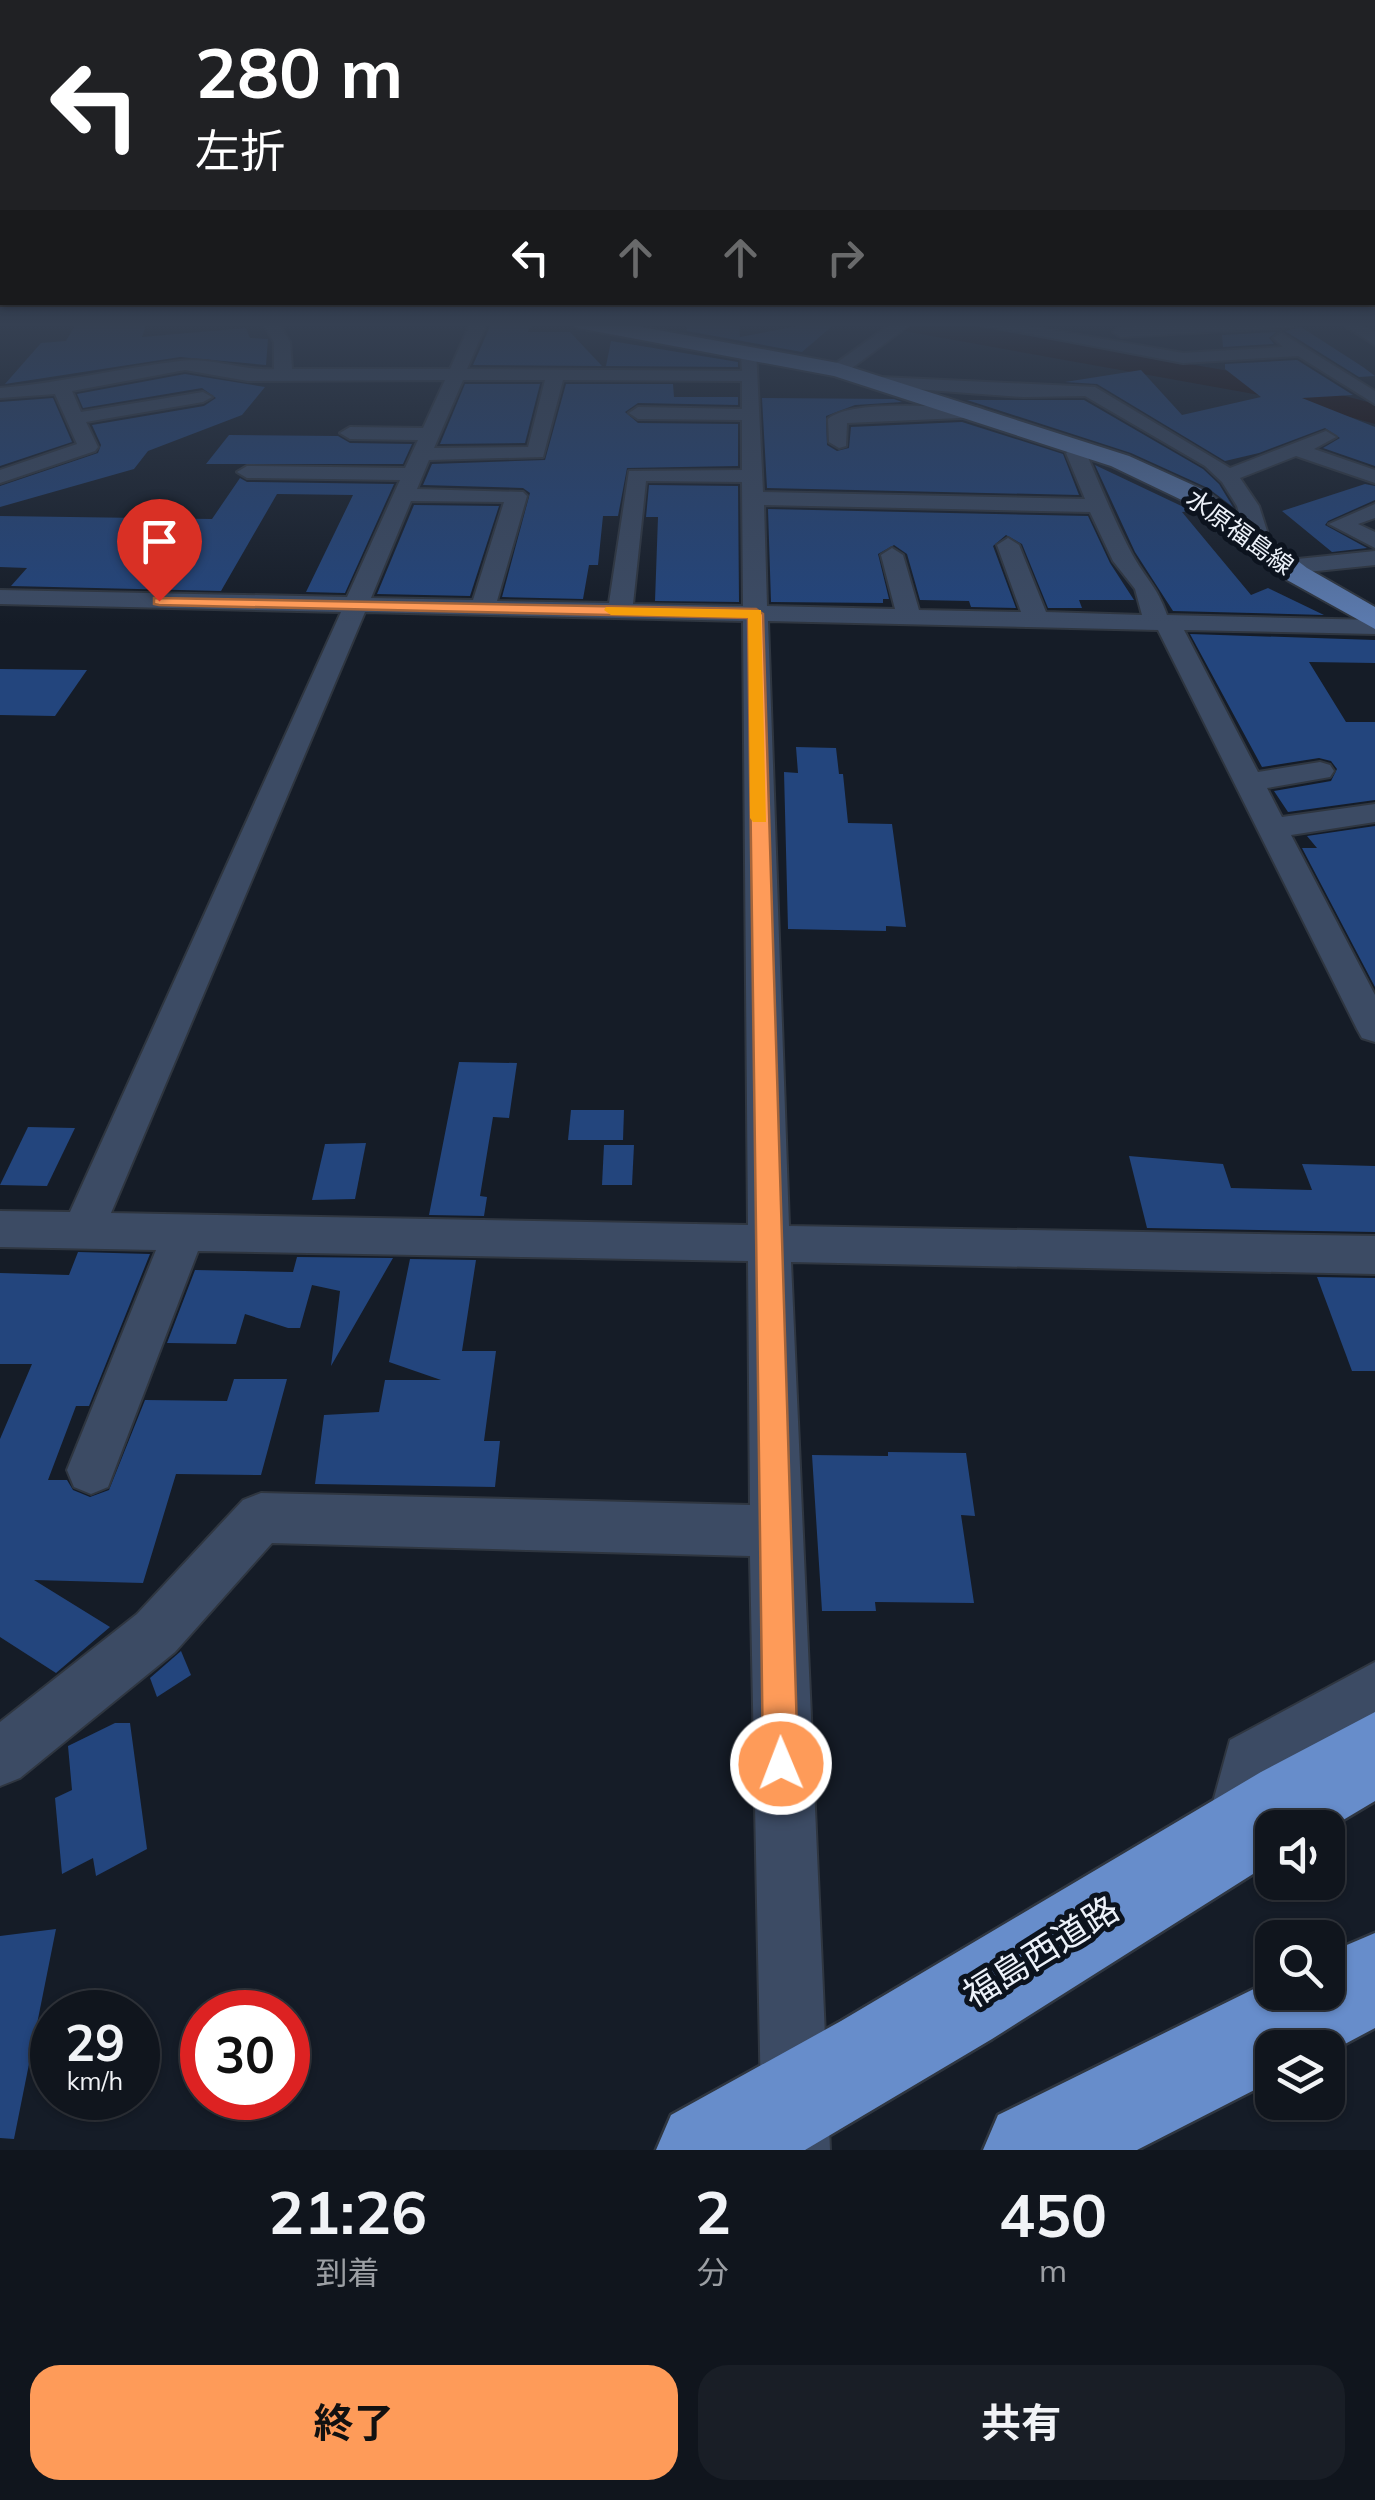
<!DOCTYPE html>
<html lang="ja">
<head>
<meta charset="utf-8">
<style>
	:root { --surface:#10151d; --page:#191e26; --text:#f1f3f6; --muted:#9c9fa4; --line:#30343b; --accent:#fe9b59 }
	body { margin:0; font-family:Mulish,"Noto Sans JP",sans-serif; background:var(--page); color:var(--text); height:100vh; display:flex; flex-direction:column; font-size:38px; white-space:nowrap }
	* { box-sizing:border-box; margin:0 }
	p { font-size:32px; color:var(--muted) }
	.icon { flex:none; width:55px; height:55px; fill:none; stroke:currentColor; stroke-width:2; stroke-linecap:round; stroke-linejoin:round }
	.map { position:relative; height:2150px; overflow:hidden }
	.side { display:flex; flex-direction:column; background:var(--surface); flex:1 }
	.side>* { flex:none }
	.hud { position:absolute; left:0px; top:0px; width:1375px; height:305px; box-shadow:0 2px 8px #0004,0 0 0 2px var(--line); background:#202124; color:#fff; overflow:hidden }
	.tools { position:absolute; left:1255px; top:1810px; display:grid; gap:20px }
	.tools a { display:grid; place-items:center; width:90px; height:90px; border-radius:20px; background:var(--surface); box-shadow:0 2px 8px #0004,0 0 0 2px var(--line); font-size:50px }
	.speed { position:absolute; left:30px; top:1990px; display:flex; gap:20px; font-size:50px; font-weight:700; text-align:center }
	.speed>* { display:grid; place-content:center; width:130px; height:130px; border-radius:50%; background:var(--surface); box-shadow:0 2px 8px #0004,0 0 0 2px var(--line); line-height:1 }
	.speed small { font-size:25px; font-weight:400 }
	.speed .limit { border:15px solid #d22; background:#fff; color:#111 }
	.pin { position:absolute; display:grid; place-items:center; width:85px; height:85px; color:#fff; margin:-102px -42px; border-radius:50% 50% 50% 0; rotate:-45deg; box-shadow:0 0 10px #0007 }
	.pin .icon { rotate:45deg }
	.me { position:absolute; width:110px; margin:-55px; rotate:359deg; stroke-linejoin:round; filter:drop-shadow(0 0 8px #0008) }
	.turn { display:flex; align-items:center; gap:35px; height:210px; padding:0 30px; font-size:45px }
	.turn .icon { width:130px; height:130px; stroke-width:2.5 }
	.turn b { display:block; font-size:70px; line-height:85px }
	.lanes { display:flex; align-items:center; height:95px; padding:0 30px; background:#0003; justify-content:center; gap:50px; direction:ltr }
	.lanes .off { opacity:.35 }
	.eta { display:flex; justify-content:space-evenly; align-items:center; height:170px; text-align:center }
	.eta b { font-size:60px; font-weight:700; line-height:70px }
	.primary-button { display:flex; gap:20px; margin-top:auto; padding:20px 30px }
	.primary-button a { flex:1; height:115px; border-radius:30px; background:var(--accent); color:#111; font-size:40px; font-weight:700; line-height:115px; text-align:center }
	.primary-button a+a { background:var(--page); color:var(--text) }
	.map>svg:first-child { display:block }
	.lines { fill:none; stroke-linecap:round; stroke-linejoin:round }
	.river { fill:#160400; fill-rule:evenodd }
	.building { fill:#23457d }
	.minor-casing { stroke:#2f3640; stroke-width:4 }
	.major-casing { stroke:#2f3640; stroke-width:4 }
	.highway-casing { stroke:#2f3640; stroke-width:5 }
	.minor { fill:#3c4b64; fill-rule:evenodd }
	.major { fill:#5b7aae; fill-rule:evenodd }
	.highway { fill:#678dcb; fill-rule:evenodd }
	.route { fill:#fe9b59; stroke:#a5653a; stroke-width:2.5 }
	.slow { fill:#f59e0b }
	.labels { text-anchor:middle; stroke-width:10; stroke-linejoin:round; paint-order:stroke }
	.far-street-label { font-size:25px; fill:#ecf1f9; stroke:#0c131e }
	.near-street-label { font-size:35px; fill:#ecf1f9; stroke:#0c131e }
</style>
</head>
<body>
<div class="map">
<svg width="1375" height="2150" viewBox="0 0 1375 2150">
	<rect width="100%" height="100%" fill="#151c27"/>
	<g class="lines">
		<polygon class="river" points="884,322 949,322 1297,383 1375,404 1375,424 1293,401 898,330"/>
	</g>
	<g class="building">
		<polygon points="77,322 147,322 142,337 246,328 250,338 268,339 266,365 180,357 5,384 41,343 66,341"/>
		<polygon points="492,322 522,322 531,325 528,332 570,332 602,366 473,365"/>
		<polygon points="818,322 837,322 802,352 687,331 686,323 739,324 740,337"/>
		<polygon points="1301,327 1363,367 1375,376 1359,377 1285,331"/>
		<polygon points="1276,332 1269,338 1274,344 1223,347 1222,335"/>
		<polygon points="611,341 738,362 738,367 606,366"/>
		<polygon points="1297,360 1353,395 1302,398 1375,427 1375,466 1323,448 1340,438 1325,428 1259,453 1225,461 1097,384 1065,382 1141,370 1182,415 1261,397 1225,369 1225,364"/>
		<polygon points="185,374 265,387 242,415 148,451 134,469 0,507 0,486 98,453 101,445 92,425 204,406 216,398 202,388 83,408 77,394"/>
		<polygon points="465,384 540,384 525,443 440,444"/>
		<polygon points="566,384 673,384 674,397 738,397 738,405 638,403 625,412 638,423 738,424 738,466 627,468 618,516 603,516 598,565 589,565 583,599 502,597 530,493 523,488 423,485 432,464 545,460"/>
		<polygon points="53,398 72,442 0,466 0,402"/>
		<polygon points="762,398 894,399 902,402 855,405 826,416 827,445 837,451 849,448 851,427 962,422 1063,454 1079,495 767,488"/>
		<polygon points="967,400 1084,400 1203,469 1219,484 1233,507 1208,488 1131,453"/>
		<polygon points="229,435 338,436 350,443 412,444 403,464 206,464"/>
		<polygon points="1095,465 1192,511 1182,512 1251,595 1268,588 1324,615 1173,611 1135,552"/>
		<polygon points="240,478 247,482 394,484 345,593 306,592 353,495 277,494 221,591 11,586 27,568 0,567 0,516 212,519"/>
		<polygon points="1365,484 1375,486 1375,500 1328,521 1325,525 1367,548 1332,552 1282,511"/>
		<polygon points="649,485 738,486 739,602 655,601 658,517 646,517"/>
		<polygon points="414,505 499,506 470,596 377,594"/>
		<polygon points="768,509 1088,516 1110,563 1134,600 1079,600 1082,608 1048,608 1022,544 1006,535 993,546 1016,608 971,607 969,601 920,600 907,554 894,545 878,554 889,599 883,599 883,603 771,602"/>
		<polygon points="1190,634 1375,640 1375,663 1309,662 1346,722 1375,722 1375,800 1288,812 1274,791 1331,781 1337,769 1331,761 1319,758 1262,767"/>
		<polygon points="0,669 87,670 55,716 0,715"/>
		<polygon points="796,747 836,748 839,774 843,774 848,823 892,824 906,927 886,926 886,931 788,929 784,772 798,773"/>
		<polygon points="1375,826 1375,987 1302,848 1317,848 1307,836"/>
		<polygon points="459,1062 517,1063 509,1118 493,1117 480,1196 487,1197 484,1216 429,1215"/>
		<polygon points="571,1110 624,1110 623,1140 568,1140"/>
		<polygon points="28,1127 75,1128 47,1186 0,1185"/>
		<polygon points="366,1143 355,1199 312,1200 325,1144"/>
		<polygon points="604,1145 634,1145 632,1185 602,1185"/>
		<polygon points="1129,1156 1223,1164 1231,1188 1312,1190 1302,1164 1375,1166 1375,1232 1147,1228"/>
		<polygon points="78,1252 150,1254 89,1406 76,1406 48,1480 67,1480 73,1490 90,1497 109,1490 145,1400 227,1401 234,1379 287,1379 261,1475 176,1474 143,1583 34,1580 110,1627 56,1673 0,1637 0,1439 32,1364 0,1364 0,1273 69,1275"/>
		<polygon points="297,1257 393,1258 331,1366 340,1291 312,1285 300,1328 288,1328 245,1314 236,1344 167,1343 195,1270 293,1272"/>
		<polygon points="410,1259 476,1260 462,1351 496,1351 484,1441 500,1441 495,1487 315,1484 324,1415 379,1412 385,1380 441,1380 389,1362"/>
		<polygon points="1317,1277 1375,1278 1375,1371 1352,1371"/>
		<polygon points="888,1452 966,1453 975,1516 961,1515 974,1603 875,1602 876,1611 822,1611 812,1455 888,1456"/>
		<polygon points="181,1651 191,1675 157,1697 150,1678"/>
		<polygon points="115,1723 130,1723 147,1849 96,1876 93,1858 62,1874 55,1798 72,1790 68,1746"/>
		<polygon points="56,1929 14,2139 0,2138 0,1936"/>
	</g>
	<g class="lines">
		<g class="minor-casing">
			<g id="minor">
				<path d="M 262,322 L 278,322 L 290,342 L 292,369 L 450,369 L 471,322 L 487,322 L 467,369 L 742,371 L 741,353 L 756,349 L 763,492 L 1085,499 L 1066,453 L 1083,442 L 1093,448 L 1087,455 C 1101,488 1115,522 1132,554 C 1145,578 1157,586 1167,615 L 1375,620 L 1375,634 L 1184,630 L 1258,772 L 1320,762 L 1330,765 L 1334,771 L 1330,777 L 1267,788 L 1282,817 L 1375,804 L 1375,822 L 1291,835 L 1375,995 L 1375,1042 L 1362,1038 L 1357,1029 L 1158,630 L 768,621 L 789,1226 L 1375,1236 L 1375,1274 L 791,1262 L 830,2150 L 762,2150 L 750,1556 L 272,1543 L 175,1652 L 20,1778 L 0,1786 L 0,1722 L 137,1614 L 243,1500 L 261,1493 L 750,1505 L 748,1261 L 198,1251 L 108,1487 L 91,1494 L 74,1487 L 67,1470 L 156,1250 L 0,1247 L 0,1211 L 70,1212 L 341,612 L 0,604 L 0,590 L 347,597 L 400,480 L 247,478 L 237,472 L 247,466 L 405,468 L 418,440 L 350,439 L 340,433 L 350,427 L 423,428 L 445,380 L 248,381 L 185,370 L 72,391 L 81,412 L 203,392 L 212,397 L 203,402 L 86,422 L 98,447 L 95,451 L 0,483 L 0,470 L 77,444 L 55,394 L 0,398 L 0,388 C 61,383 120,368 180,361 C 210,357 243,371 274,369 L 274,342 ZM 463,380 L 545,380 L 528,447 L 434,448 ZM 563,380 L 742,381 L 742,409 L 638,407 L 629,413 L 638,419 L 742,420 L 742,470 L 629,471 L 609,603 L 497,601 L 527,496 L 523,492 L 417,489 L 429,460 L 543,457 ZM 646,481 L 742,482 L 743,606 L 633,604 ZM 411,501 L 504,502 L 473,600 L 371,598 ZM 764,505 L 1090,512 L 1113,561 L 1135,589 L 1142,615 L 1046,612 L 1019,545 L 1008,538 L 997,545 L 1021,612 L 919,610 L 903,555 L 892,548 L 881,555 L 895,609 L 767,606 ZM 365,612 L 743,621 L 748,1225 L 111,1213 Z"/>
				<polygon points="894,322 913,322 844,374 832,374 832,366"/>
				<polygon points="967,322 1006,322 1183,353 1283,347 1273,338 1281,333 1375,391 1375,404 1298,356 1183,363"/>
				<polygon points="1200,322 1301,322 1293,327 1121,337 1113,332 1121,327"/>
				<polygon points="1339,322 1359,322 1375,333 1375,345"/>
				<polygon points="881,377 1095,387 1230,468 1326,431 1336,437 1314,449 1375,470 1375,483 1296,456 1240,478 1259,506 1267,531 1249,543 1238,536 1244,529 1237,506 1222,482 1205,466 1085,396 1023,397 875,386 875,378"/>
				<path d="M 976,407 L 983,409 L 983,417 L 847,423 L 846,446 L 839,448 L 829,442 L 828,419 C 851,399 943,408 976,407 Z"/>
				<polygon points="1375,504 1375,518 1358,524 1375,532 1375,548 1329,524"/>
				<polygon points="1375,551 1375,565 1288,574 1276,567 1288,560"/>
				<polygon points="1375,1662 1375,1720 1275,1777 1255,1852 1234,1860 1213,1852 1205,1831 1230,1740"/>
			</g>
		</g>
		<g class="major-casing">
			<polygon id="major" points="568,322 614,322 838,363 1129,456 1206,491 1307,568 1375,607 1375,629 1287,580 1188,503 1111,466 834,376 578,328"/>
		</g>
		<g class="highway-casing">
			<g id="highway">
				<polygon points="1375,1712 1375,1801 1328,1829 1272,1828 1272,1862 992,2039 805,2150 656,2150 671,2115 841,2021 1261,1772"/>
				<polygon points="1375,1933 1375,2028 1328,2053 1328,2048 1272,2048 1272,2081 1137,2150 983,2150 998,2115 1272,1980 1272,1992 1328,1992 1328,1953"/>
			</g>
		</g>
		<use href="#minor" class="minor"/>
		<use href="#major" class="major"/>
		<use href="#highway" class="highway"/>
	</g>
	<linearGradient id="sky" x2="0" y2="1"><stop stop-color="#0c0f15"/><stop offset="0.52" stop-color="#354052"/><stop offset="1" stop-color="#354052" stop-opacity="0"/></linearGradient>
	<rect width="1375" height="624" fill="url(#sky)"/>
	<polygon class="route" points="154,598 756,609 763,614 798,1764 793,1776 781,1781 769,1776 763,1764 748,618 159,605 154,604"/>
	<polygon class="slow" points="606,607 761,610 766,822 753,822 750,818 748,618 611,615 604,610"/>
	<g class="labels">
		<g class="far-street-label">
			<text transform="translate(1240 532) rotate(36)" y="9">水原福島線</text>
		</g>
		<g class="near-street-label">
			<text transform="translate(1041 1952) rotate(-32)" y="12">福島西道路</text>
		</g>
	</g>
</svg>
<div class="tools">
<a><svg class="icon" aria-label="sound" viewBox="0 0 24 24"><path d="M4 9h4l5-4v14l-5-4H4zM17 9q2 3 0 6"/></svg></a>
<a><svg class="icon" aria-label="search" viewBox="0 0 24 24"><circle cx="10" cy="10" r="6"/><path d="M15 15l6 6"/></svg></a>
<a><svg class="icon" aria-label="layers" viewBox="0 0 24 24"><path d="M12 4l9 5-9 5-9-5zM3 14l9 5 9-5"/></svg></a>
</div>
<div class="speed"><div>29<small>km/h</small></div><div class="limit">30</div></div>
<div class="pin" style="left:159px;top:601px;background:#d93025"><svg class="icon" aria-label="arrive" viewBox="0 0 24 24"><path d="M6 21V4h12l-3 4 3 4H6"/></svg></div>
<svg class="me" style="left:781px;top:1764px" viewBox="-20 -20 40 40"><circle r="17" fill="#fe9b59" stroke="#fff" stroke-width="3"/><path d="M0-11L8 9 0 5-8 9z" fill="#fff"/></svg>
<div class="hud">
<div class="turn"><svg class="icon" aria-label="left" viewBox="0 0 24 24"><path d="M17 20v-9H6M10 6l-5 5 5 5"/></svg><div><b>280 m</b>左折</div></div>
<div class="lanes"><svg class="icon" aria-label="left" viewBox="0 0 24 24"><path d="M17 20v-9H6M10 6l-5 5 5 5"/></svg><svg class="icon off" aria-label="ahead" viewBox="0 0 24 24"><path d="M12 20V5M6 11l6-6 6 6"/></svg><svg class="icon off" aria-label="ahead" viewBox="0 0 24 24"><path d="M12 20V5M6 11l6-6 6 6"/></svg><svg class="icon off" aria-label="right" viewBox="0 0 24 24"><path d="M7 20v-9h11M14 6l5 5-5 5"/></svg></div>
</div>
</div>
<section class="side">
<div class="eta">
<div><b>21:26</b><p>到着</p></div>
<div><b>2</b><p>分</p></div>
<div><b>450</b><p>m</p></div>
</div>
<div class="primary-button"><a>終了</a><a>共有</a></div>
</section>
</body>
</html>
